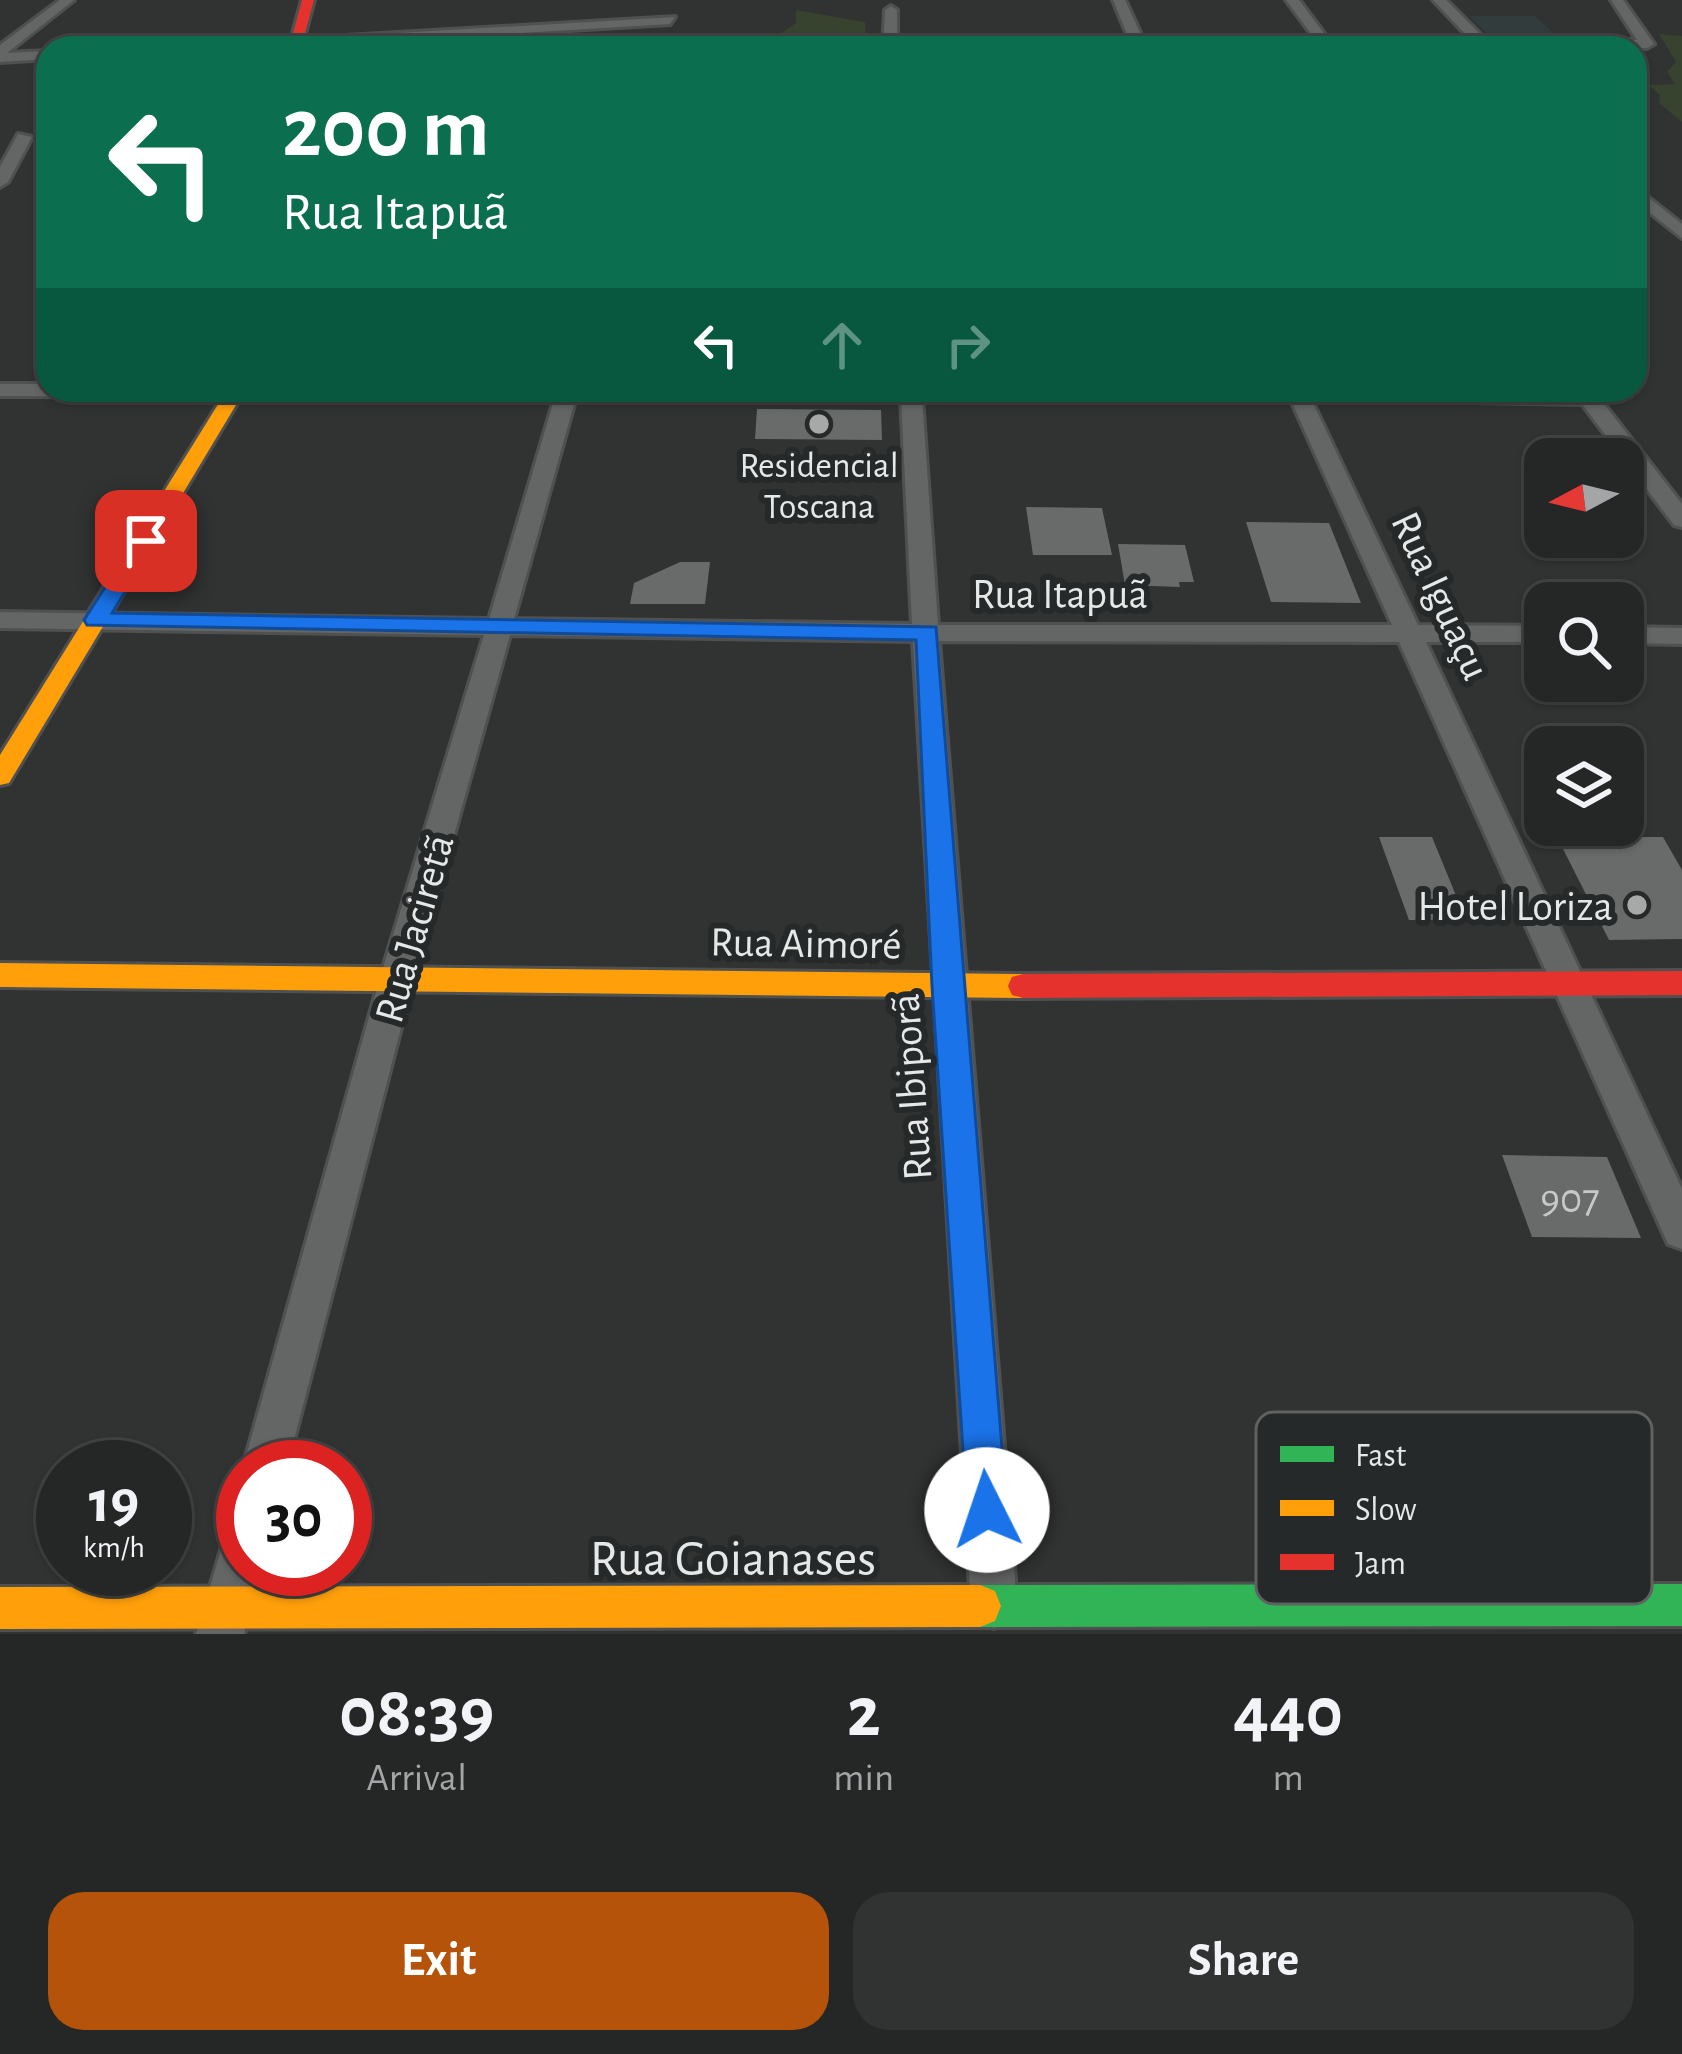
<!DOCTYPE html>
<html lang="en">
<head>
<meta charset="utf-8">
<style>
	:root { --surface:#252626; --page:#313232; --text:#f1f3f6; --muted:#a3a5a7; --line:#424343; --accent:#b45309 }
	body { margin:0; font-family:"Alegreya Sans",sans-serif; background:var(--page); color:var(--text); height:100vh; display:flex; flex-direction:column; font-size:45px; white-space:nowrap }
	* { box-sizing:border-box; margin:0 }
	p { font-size:39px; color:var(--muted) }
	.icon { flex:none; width:66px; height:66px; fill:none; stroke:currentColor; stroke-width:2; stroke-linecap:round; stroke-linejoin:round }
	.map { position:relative; height:1634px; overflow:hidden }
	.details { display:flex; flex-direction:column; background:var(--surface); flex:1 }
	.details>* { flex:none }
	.banner { position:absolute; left:36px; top:36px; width:1611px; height:366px; border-radius:36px; box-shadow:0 3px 9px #0004,0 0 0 3px var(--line); background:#0b6e4f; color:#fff; overflow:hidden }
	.needle { width:78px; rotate:263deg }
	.fabs { position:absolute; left:1524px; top:438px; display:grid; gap:24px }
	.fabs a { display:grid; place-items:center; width:120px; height:120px; border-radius:24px; background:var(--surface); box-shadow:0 3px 9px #0004,0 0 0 3px var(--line); font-size:60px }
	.speed { position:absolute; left:36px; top:1440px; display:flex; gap:24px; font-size:60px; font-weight:700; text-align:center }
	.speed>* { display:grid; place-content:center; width:156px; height:156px; border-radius:50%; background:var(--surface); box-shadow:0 3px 9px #0004,0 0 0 3px var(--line); line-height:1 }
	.speed small { font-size:30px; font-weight:400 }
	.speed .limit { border:18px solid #d22; background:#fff; color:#111 }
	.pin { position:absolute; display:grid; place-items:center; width:102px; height:102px; color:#fff; margin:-51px; border-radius:24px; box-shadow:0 6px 18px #0006 }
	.me { position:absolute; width:132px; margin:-66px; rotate:356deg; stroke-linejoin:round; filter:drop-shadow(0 0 9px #0008) }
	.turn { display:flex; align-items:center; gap:42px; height:252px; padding:0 48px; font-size:54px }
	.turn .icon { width:156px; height:156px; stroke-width:2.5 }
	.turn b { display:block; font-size:84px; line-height:102px }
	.lanes { display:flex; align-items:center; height:114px; padding:0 48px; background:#0003; justify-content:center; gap:60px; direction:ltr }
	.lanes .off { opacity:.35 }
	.eta { display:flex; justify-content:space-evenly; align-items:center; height:204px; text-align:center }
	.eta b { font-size:72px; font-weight:600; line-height:84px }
	.action { display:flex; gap:24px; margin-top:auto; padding:24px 48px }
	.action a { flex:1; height:138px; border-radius:36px; background:var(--accent); color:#fff; font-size:48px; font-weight:600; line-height:138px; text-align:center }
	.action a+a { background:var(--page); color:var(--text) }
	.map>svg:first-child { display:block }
	.built { fill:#323c3c }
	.green { fill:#37422f }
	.building { fill:#696a6a }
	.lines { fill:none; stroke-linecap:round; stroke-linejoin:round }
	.street-casing { stroke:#4f5050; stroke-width:6 }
	.fast-casing { stroke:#4f5050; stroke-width:6 }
	.slow-casing { stroke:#4f5050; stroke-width:6 }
	.jam-casing { stroke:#4f5050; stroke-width:6 }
	.street { fill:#646565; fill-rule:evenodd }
	.fast { fill:#30b455; fill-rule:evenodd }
	.slow { fill:#ff9f0a; fill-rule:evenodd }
	.jam { fill:#e5322d; fill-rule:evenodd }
	.route { fill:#1a73e8; stroke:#114b97; stroke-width:3 }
	.poi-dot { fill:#a7a8a8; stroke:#262929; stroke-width:4.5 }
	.labels { text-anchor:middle; stroke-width:12; stroke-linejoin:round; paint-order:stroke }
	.far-poi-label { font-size:36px; fill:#e6e8e8; stroke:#262929 }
	.street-label { font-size:42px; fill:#e6e8e8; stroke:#262929 }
	.poi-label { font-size:42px; fill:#e6e8e8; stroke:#262929; text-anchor:end }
	.near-number-label { font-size:42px; fill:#c7c8c8 }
	.near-street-label { font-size:51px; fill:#e6e8e8; stroke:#262929 }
	.key { fill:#262929; stroke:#606262; stroke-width:3 }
	.key-label { font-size:33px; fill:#e6e8e8 }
</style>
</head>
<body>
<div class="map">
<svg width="1682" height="1634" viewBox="0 0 1682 1634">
	<rect width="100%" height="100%" fill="#313232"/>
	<polygon class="built" points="1469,16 1535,16 1559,38 1492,38"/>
	<g class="green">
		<polygon points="796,10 865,22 866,37 839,36 837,48 750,48 762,46 796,23"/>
		<polygon points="1659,34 1682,36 1682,122 1659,103 1660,95 1649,85 1675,84 1667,72 1676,62"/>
	</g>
	<g class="building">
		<polygon points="757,409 881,410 882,440 755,439"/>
		<polygon points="1026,507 1102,508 1112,555 1033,555"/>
		<polygon points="1246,522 1329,523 1361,603 1271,602"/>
		<polygon points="1118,544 1185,545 1194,582 1179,582 1180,587 1125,585"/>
		<polygon points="680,562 710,562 705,604 630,604 634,583"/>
		<polygon points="1379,837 1432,837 1466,920 1409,920"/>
		<polygon points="1557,837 1663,837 1682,870 1682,939 1609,940"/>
		<polygon points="1502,1155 1607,1157 1641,1238 1532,1237"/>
	</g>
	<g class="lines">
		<g class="street-casing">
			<g id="street">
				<polygon points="60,0 74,0 7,53 48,51 48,59 0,62 0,45"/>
				<polygon points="1113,0 1125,0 1143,39 1315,39 1286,0 1299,0 1329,40 1471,40 1433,0 1446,0 1486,40 1637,40 1611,0 1623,0 1654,44 1647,48 883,48 885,10 891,6 897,10 897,39 1129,39"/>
				<polygon points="675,17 670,24 275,48 201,48 208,44"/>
				<polygon points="18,134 32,137 8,182 0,187 0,167"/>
				<polygon points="1635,187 1682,224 1682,238 1635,201"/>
				<path d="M 0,384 L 48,384 L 48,390 L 1593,390 L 1682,504 L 1682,527 L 1674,525 L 1582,404 L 1311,399 L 1418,625 L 1545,626 L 1545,642 L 1426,642 L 1682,1189 L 1682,1249 L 1668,1244 L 1399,642 L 939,641 L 1017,1605 L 1011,1622 L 994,1628 L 977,1622 L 971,1605 L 913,641 L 510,635 L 414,978 L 287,1467 L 243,1467 L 380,978 L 484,635 L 0,628 L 0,612 L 489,619 L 555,397 L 0,396 ZM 576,397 L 901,398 L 912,624 L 514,619 ZM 922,398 L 1290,398 L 1392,625 L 938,625 Z"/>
				<polygon points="1623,627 1682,628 1682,644 1623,643"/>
				<polygon points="243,1523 243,1569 260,1569 244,1634 196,1634 227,1530"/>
			</g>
		</g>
		<g class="fast-casing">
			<polygon id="fast" points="1682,1584 1682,1626 980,1627 965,1621 959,1606 965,1591 980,1585"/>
		</g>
		<g class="slow-casing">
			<g id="slow">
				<polygon points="227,390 245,390 9,783 0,785 0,755"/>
				<polygon points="0,963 1023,974 1034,977 1038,986 1034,995 1023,998 0,987"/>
				<polygon points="980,1585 995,1591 1001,1606 995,1621 980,1627 0,1629 0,1587"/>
			</g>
		</g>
		<g class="jam-casing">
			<g id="jam">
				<polygon points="302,0 314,0 301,48 289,48"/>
				<polygon points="1682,971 1682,995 1023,998 1012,995 1008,986 1012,977 1023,974"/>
			</g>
		</g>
		<use href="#street" class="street"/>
		<use href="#fast" class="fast"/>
		<use href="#slow" class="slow"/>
		<use href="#jam" class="jam"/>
	</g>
	<polygon class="route" points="146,534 156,541 112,613 936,627 1007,1510 1001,1524 987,1530 973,1524 967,1510 932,986 916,640 87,625 84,620 135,541"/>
	<g class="poi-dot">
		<circle cx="819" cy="424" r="12"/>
		<circle cx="1637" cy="905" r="12"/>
	</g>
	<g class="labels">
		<g class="far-poi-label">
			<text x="819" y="477">Residencial<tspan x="819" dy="41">Toscana</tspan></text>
		</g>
		<g class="street-label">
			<text x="1060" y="608">Rua Itapuã</text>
			<text transform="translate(1442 595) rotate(65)" y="15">Rua Iguaçu</text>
			<text transform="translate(413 928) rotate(-74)" y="15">Rua Jaciretã</text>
			<text transform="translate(806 942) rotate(1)" y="15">Rua Aimoré</text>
			<text transform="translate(910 1087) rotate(-94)" y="15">Rua Ibiporã</text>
		</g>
		<g class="poi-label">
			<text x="1613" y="920">Hotel Loriza</text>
		</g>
		<g class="near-number-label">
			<text x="1570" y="1212">907</text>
		</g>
		<g class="near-street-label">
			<text x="733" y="1575">Rua Goianases</text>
		</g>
	</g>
	<rect x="1256" y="1412" width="396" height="192" rx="18" class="key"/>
	<rect x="1280" y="1446" width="54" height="16" fill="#30b455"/>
	<rect x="1280" y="1500" width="54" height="16" fill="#ff9f0a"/>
	<rect x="1280" y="1554" width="54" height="16" fill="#e5322d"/>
	<g class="key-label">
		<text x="1355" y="1466">Fast</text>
		<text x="1355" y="1520">Slow</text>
		<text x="1355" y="1574">Jam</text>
	</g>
</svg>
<div class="fabs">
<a><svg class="needle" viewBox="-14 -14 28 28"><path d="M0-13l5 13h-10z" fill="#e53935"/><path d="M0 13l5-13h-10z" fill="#a3a5a7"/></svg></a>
<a><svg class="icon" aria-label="search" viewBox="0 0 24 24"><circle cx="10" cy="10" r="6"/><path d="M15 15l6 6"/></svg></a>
<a><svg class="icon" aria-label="layers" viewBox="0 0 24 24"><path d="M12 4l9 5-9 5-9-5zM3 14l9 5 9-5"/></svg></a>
</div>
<div class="speed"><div>19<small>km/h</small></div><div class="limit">30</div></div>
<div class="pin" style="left:146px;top:541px;background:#d93025"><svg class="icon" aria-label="arrive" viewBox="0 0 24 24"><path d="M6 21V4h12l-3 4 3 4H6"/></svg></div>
<svg class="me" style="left:987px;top:1510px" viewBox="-20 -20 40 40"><circle r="19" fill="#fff"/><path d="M0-13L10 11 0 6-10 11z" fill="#1a73e8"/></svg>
<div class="banner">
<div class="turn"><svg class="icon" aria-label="left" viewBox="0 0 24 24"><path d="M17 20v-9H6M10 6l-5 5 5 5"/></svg><div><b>200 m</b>Rua Itapuã</div></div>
<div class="lanes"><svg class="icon" aria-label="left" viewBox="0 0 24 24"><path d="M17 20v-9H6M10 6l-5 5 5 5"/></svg><svg class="icon off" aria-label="ahead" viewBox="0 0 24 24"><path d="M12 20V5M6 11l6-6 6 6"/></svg><svg class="icon off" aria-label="right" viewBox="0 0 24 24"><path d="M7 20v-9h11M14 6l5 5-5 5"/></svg></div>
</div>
</div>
<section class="details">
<div class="eta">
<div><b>08:39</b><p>Arrival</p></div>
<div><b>2</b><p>min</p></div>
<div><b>440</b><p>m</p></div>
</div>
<div class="action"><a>Exit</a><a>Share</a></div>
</section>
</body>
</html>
